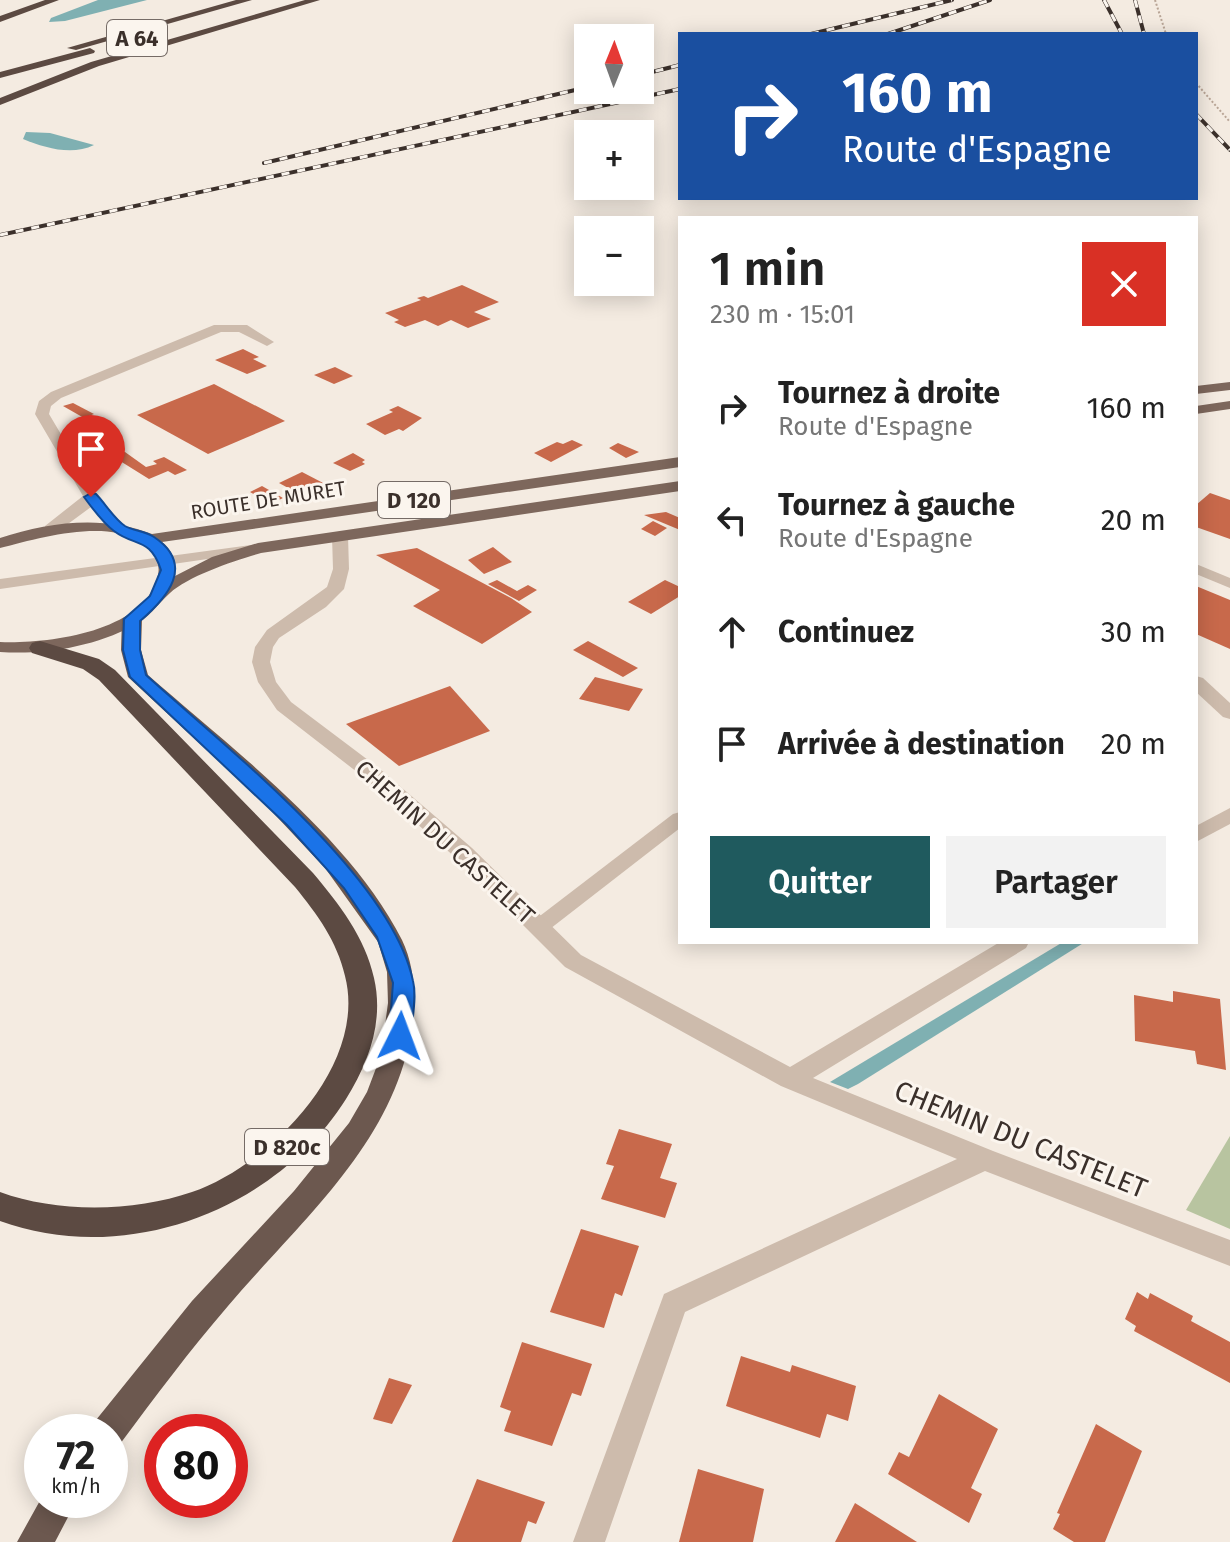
<!DOCTYPE html>
<html lang="fr">
<head>
<meta charset="utf-8">
<style>
	:root { --surface:#fff; --page:#f2f2f2; --text:#222; --muted:#767676; --accent:#1f5a5e }
	body { margin:0; font-family:"Fira Sans",sans-serif; background:var(--page); color:var(--text); height:100vh; display:flex; flex-direction:column; font-size:30px; white-space:nowrap }
	* { box-sizing:border-box; margin:0 }
	p { font-size:26px; color:var(--muted) }
	.icon { flex:none; width:44px; height:44px; fill:none; stroke:currentColor; stroke-width:2; stroke-linecap:round; stroke-linejoin:round }
	.map { position:relative; flex:1; overflow:hidden }
	.side { position:absolute; left:678px; top:216px; width:520px; height:728px; display:flex; flex-direction:column; background:var(--surface); border-radius:0px; box-shadow:0 4px 20px #0003 }
	.side>* { flex:none }
	.hud { position:absolute; left:678px; top:32px; width:520px; height:168px; border-radius:0px; box-shadow:0 4px 20px #0003; background:#1a4fa0; color:#fff; overflow:hidden }
	.needle { width:52px; rotate:1deg }
	.tools { position:absolute; left:574px; top:24px; display:grid; gap:16px }
	.tools a { display:grid; place-items:center; width:80px; height:80px; border-radius:0px; background:var(--surface); box-shadow:0 4px 20px #0003; font-size:40px }
	.speed { position:absolute; left:24px; top:1414px; display:flex; gap:16px; font-size:40px; font-weight:700; text-align:center }
	.speed>* { display:grid; place-content:center; width:104px; height:104px; border-radius:50%; background:var(--surface); box-shadow:0 4px 20px #0003; line-height:1 }
	.speed small { font-size:20px; font-weight:400 }
	.speed .limit { border:12px solid #d22; background:#fff; color:#111 }
	.pin { position:absolute; display:grid; place-items:center; width:68px; height:68px; color:#fff; margin:-82px -34px; border-radius:50% 50% 50% 0; rotate:-45deg; box-shadow:0 0 8px #0007 }
	.pin .icon { rotate:45deg }
	.me { position:absolute; width:88px; margin:-44px; rotate:3deg; stroke-linejoin:round; filter:drop-shadow(0 0 6px #0008) }
	.turn { display:flex; align-items:center; gap:28px; height:168px; padding:0 32px; font-size:36px }
	.turn .icon { width:104px; height:104px; stroke-width:2.5 }
	.turn b { display:block; font-size:56px; line-height:68px }
	.round { display:grid; place-items:center; flex:none; width:84px; height:84px; border-radius:0px; background:var(--page) }
	.headline { display:flex; align-items:center; justify-content:space-between; height:136px; padding:0 32px }
	h1 { font-size:48px; font-weight:600; line-height:60px }
	.action { display:flex; gap:16px; margin-top:auto; padding:16px 32px }
	.action a { flex:1; height:92px; border-radius:0px; background:var(--accent); color:#fff; font-size:32px; font-weight:600; line-height:92px; text-align:center }
	.action a+a { background:var(--page); color:var(--text) }
	ul { padding:0; list-style:none }
	li { display:flex; align-items:center; gap:24px; height:112px; padding:0 32px }
	li div { flex:1 }
	li b { display:block; font-size:30px }
	li em { font-style:normal }
	.map>svg:first-child { display:block }
	.green { fill:#b8c4a0 }
	.water { fill:#7fb0b2 }
	.building { fill:#c8694b }
	.lines { fill:none; stroke-linecap:round; stroke-linejoin:round }
	.path { stroke:#b9a596; stroke-width:2; stroke-dasharray:2 2; stroke-linecap:butt }
	.service { fill:#cdbbac; fill-rule:evenodd }
	.minor { fill:#cdbbac; fill-rule:evenodd }
	.primary { fill:#7d675c; fill-rule:evenodd }
	.trunk { fill:#6c584f; fill-rule:evenodd }
	.motorway { fill:#5c4a42; fill-rule:evenodd }
	.rail-casing { stroke:#3b302b; stroke-width:4 }
	.rail { stroke:#fbf5ee; stroke-width:3; stroke-dasharray:8; stroke-linecap:butt }
	.route { fill:#1a73e8; stroke:#114b97; stroke-width:2 }
	.labels { text-anchor:middle; stroke-width:6; stroke-linejoin:round; paint-order:stroke }
	.far-street-label { font-size:20px; fill:#3b302b; stroke:#fbf5ee }
	.shield { fill:#fbf5ee; stroke:#756b66; stroke-width:2 }
	.shield-label { font-size:22px; font-weight:bold; fill:#3b302b }
	.street-label { font-size:24px; fill:#3b302b; stroke:#fbf5ee }
	.near-street-label { font-size:28px; fill:#3b302b; stroke:#fbf5ee }
</style>
</head>
<body>
<div class="map">
<svg width="1230" height="1542" viewBox="0 0 1230 1542">
	<rect width="100%" height="100%" fill="#f4ebe1"/>
	<polygon class="green" points="1230,1136 1230,1229 1186,1210"/>
	<g class="water">
		<polygon points="98,0 147,0 65,21 49,22 51,18"/>
		<path d="M 26,132 L 50,133 L 94,145 C 72,156 45,148 23,139 Z"/>
		<polygon points="1063,942 1085,942 858,1084 848,1089 830,1082"/>
	</g>
	<g class="building">
		<polygon points="462,285 499,302 474,312 491,319 468,328 451,320 438,326 425,320 405,327 394,322 399,320 385,313 421,300 417,298 424,296 428,298"/>
		<polygon points="243,349 259,357 253,359 267,366 247,374 215,360"/>
		<polygon points="335,367 353,376 334,384 314,375"/>
		<polygon points="214,384 285,421 208,454 137,415"/>
		<polygon points="73,403 94,414 84,418 63,406"/>
		<polygon points="398,406 422,418 403,431 399,429 385,435 366,424 393,412 389,410"/>
		<polygon points="572,440 583,445 551,462 534,453 557,442 563,444"/>
		<polygon points="618,443 639,452 626,458 609,448"/>
		<polygon points="102,444 119,453 125,452 146,467 157,464 153,461 164,457 187,470 175,475 168,471 149,479 96,446"/>
		<polygon points="353,453 365,460 362,462 365,464 350,471 333,463"/>
		<polygon points="302,472 327,485 303,496 279,483"/>
		<polygon points="262,486 283,498 271,504 250,492"/>
		<polygon points="1210,493 1230,500 1230,539 1196,527 1196,505"/>
		<polygon points="666,512 680,518 680,530 644,515"/>
		<polygon points="653,521 667,528 655,536 641,529"/>
		<polygon points="493,547 512,562 484,574 468,560"/>
		<polygon points="417,548 511,598 532,612 482,644 413,606 440,590 376,555"/>
		<polygon points="497,580 517,591 528,585 537,590 519,601 488,584"/>
		<polygon points="665,580 680,587 680,596 651,614 628,602"/>
		<polygon points="1196,586 1230,600 1230,649 1196,634"/>
		<polygon points="588,641 638,668 623,677 573,650"/>
		<polygon points="595,677 643,689 629,711 579,699"/>
		<polygon points="450,686 490,731 399,766 346,724"/>
		<polygon points="1173,991 1220,999 1226,1070 1197,1064 1195,1051 1135,1041 1134,995 1173,1002"/>
		<polygon points="619,1129 672,1144 660,1178 677,1183 665,1218 601,1199 614,1166 606,1164"/>
		<polygon points="581,1229 639,1246 622,1296 615,1293 604,1328 550,1312"/>
		<polygon points="1137,1292 1148,1299 1150,1293 1193,1316 1191,1321 1230,1342 1230,1383 1134,1331 1136,1326 1125,1319"/>
		<polygon points="522,1342 592,1364 581,1396 572,1393 552,1446 504,1431 511,1411 500,1407"/>
		<polygon points="741,1356 790,1372 792,1365 856,1386 848,1421 827,1414 820,1438 726,1406"/>
		<polygon points="389,1378 412,1385 392,1424 373,1419"/>
		<polygon points="939,1394 998,1429 971,1488 982,1494 969,1523 888,1474 899,1452 909,1457"/>
		<polygon points="1096,1424 1142,1451 1105,1542 1074,1542 1053,1529 1060,1514 1057,1513"/>
		<polygon points="698,1469 764,1489 753,1542 679,1542"/>
		<polygon points="477,1479 545,1502 536,1524 528,1521 521,1542 452,1542"/>
		<polygon points="855,1503 917,1542 835,1542"/>
	</g>
	<g class="lines">
		<g class="path">
			<polyline points="1155,0 1166,34"/>
			<polyline points="1196,83 1230,122"/>
		</g>
		<g class="service">
			<polygon points="251,545 256,546 256,552 0,589 0,579"/>
			<polygon points="1196,564 1230,578 1230,588 1196,574"/>
			<polygon points="680,812 680,828 546,932 532,932 529,927 532,922 673,814"/>
		</g>
		<g class="minor">
			<polygon points="214,325 247,325 274,342 267,346 239,332 221,332 61,398 51,406 49,414 97,495 127,529 119,534 113,532 91,507 57,532 45,532 45,526 83,496 35,414 39,401 51,392"/>
			<polygon points="340,531 348,536 349,569 344,589 326,607 279,638 273,647 270,662 276,682 291,702 380,769 472,848 581,955 790,1067 1000,942 1029,942 1026,948 813,1078 993,1151 1230,1240 1230,1266 985,1171 685,1312 605,1542 573,1542 664,1294 957,1159 781,1086 565,967 456,858 366,779 277,710 258,682 252,662 255,647 267,630 327,587 333,569 332,536"/>
			<polygon points="1196,676 1203,678 1230,703 1230,719 1223,717 1196,692"/>
			<polygon points="1230,808 1230,824 1196,842 1196,826"/>
		</g>
		<g class="primary">
			<polygon points="1230,382 1230,390 1196,394 1196,386"/>
			<polygon points="1230,401 1230,409 1196,414 1196,406"/>
			<path d="M 680,457 L 680,467 L 162,542 C 172,549 177,564 175,576 L 212,557 L 258,543 L 680,481 L 680,491 L 261,553 C 236,560 188,576 170,593 C 157,605 149,618 133,626 C 93,647 44,655 0,652 L 0,642 C 48,644 146,632 158,575 C 161,561 152,546 139,540 C 101,520 39,538 0,548 L 0,538 C 49,522 103,515 152,534 Z"/>
		</g>
		<g class="trunk">
			<path d="M 132,613 L 142,619 L 141,650 L 148,675 C 232,749 351,838 402,940 C 415,967 416,998 412,1028 C 394,1144 300,1221 228,1306 C 190,1350 155,1397 120,1444 L 110,1448 L 110,1432 L 91,1432 L 96,1420 L 192,1301 L 294,1191 L 349,1123 L 367,1092 L 381,1055 L 388,1003 L 387,972 L 378,942 L 325,868 L 263,802 L 128,677 L 121,650 L 122,619 Z"/>
			<polygon points="42,1497 42,1500 77,1500 55,1542 17,1542"/>
		</g>
		<g class="motorway">
			<polygon points="45,0 59,0 0,22 0,16"/>
			<polygon points="236,0 252,0 76,50 67,48"/>
			<polygon points="305,0 320,0 99,66 0,105 0,98 91,62"/>
			<polygon points="90,48 95,51 94,53 0,78 0,72"/>
			<path d="M 40,641 L 99,659 L 115,670 L 313,873 C 339,904 365,937 374,978 C 384,1021 369,1062 346,1099 C 276,1210 126,1267 0,1221 L 0,1192 C 57,1213 134,1212 192,1192 C 270,1165 368,1065 345,976 C 337,941 317,914 295,887 L 99,680 L 83,669 L 32,653 L 29,648 L 32,643 Z"/>
		</g>
		<g class="rail-casing">
			<g id="rail">
				<polyline points="1104,0 1122,34"/>
				<polyline points="1135,0 1144,34"/>
				<polyline points="811,34 952,0"/>
				<polyline points="888,34 990,0"/>
				<polyline points="640,75 680,65"/>
				<polyline points="1196,114 1230,150"/>
				<polyline points="264,163 588,87"/>
				<polyline points="0,235 680,89"/>
			</g>
		</g>
		<use href="#rail" class="rail"/>
	</g>
	<path class="route" d="M 91,493 L 96,494 C 105,503 114,519 125,526 C 134,531 145,531 154,537 C 196,565 167,598 140,621 L 140,650 L 146,675 C 225,747 391,876 413,981 C 417,997 412,1019 411,1036 L 408,1042 L 400,1044 L 392,1042 L 389,1036 L 393,983 L 377,937 L 344,888 L 287,825 L 130,677 L 123,650 L 124,619 L 150,596 L 161,570 C 150,537 135,547 114,531 C 103,523 92,508 84,497 Z"/>
	<g class="labels">
		<g class="far-street-label">
			<text transform="translate(268 500) rotate(-9)" y="7">ROUTE DE MURET</text>
		</g>
		<g class="shield">
			<rect x="107" y="20" width="60" height="36" rx="6"/>
			<rect x="378" y="482" width="72" height="36" rx="6"/>
			<rect x="245" y="1129" width="84" height="36" rx="6"/>
		</g>
		<g class="shield-label">
			<text x="137" y="46">A 64</text>
			<text x="414" y="508">D 120</text>
			<text x="287" y="1155">D 820c</text>
		</g>
		<g class="street-label">
			<text transform="translate(445 842) rotate(42)" y="8">CHEMIN DU CASTELET</text>
		</g>
		<g class="near-street-label">
			<text transform="translate(1021 1139) rotate(22)" y="10">CHEMIN DU CASTELET</text>
		</g>
	</g>
</svg>
<div class="tools">
<a><svg class="needle" viewBox="-14 -14 28 28"><path d="M0-13l5 13h-10z" fill="#e53935"/><path d="M0 13l5-13h-10z" fill="#767676"/></svg></a>
<a>+</a>
<a>−</a>
</div>
<div class="speed"><div>72<small>km/h</small></div><div class="limit">80</div></div>
<div class="pin" style="left:91px;top:497px;background:#d93025"><svg class="icon" aria-label="arrive" viewBox="0 0 24 24"><path d="M6 21V4h12l-3 4 3 4H6"/></svg></div>
<svg class="me" style="left:400px;top:1036px" viewBox="-20 -20 40 40"><path d="M0-17L14 15 0 8-14 15z" fill="#1a73e8" stroke="#fff" stroke-width="4"/></svg>
<div class="hud">
<div class="turn"><svg class="icon" aria-label="right" viewBox="0 0 24 24"><path d="M7 20v-9h11M14 6l5 5-5 5"/></svg><div><b>160 m</b>Route d'Espagne</div></div>
</div>
<section class="side">
<div class="headline"><div><h1>1 min</h1><p>230 m · 15:01</p></div><a class="round" style="background:#d93025;color:#fff"><svg class="icon" aria-label="close" viewBox="0 0 24 24"><path d="M6 6l12 12M18 6L6 18"/></svg></a></div>
<ul>
<li><svg class="icon" aria-label="right" viewBox="0 0 24 24"><path d="M7 20v-9h11M14 6l5 5-5 5"/></svg><div><b>Tournez à droite</b><p>Route d'Espagne</p></div><em>160 m</em></li>
<li><svg class="icon" aria-label="left" viewBox="0 0 24 24"><path d="M17 20v-9H6M10 6l-5 5 5 5"/></svg><div><b>Tournez à gauche</b><p>Route d'Espagne</p></div><em>20 m</em></li>
<li><svg class="icon" aria-label="ahead" viewBox="0 0 24 24"><path d="M12 20V5M6 11l6-6 6 6"/></svg><div><b>Continuez</b></div><em>30 m</em></li>
<li><svg class="icon" aria-label="arrive" viewBox="0 0 24 24"><path d="M6 21V4h12l-3 4 3 4H6"/></svg><div><b>Arrivée à destination</b></div><em>20 m</em></li>
</ul>
<div class="action"><a>Quitter</a><a>Partager</a></div>
</section>
</div>
</body>
</html>
